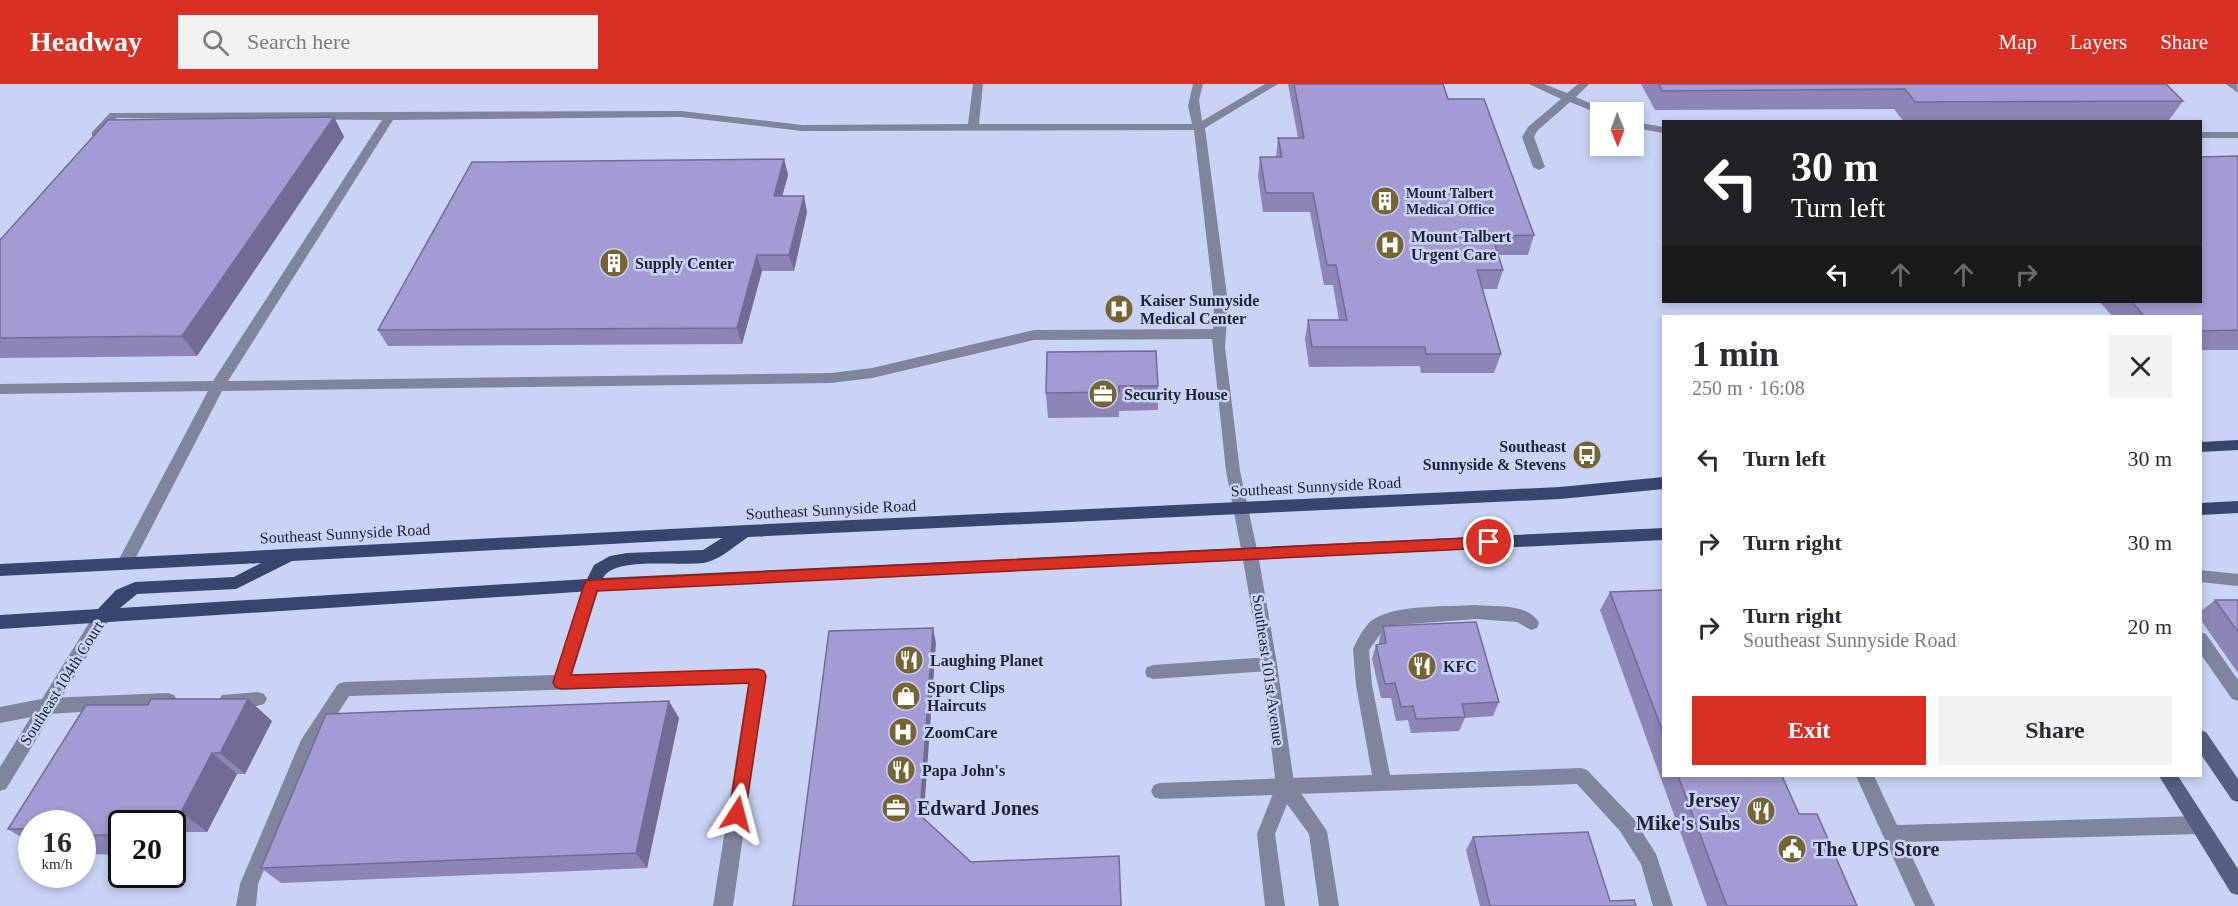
<!DOCTYPE html>
<html lang="en">
<head>
<meta charset="utf-8">
<style>
	:root { --surface:#fff; --page:#f2f2f3; --text:#2b2b33; --muted:#7c7c81; --accent:#d93025 }
	body { margin:0; font-family:Georgia,serif; background:var(--page); color:var(--text); height:100vh; display:flex; flex-direction:column; font-size:22px; white-space:nowrap }
	* { box-sizing:border-box; margin:0 }
	p { font-size:20px; color:var(--muted) }
	.icon { flex:none; width:33px; height:33px; fill:none; stroke:currentColor; stroke-width:2; stroke-linecap:round; stroke-linejoin:round }
	.map { position:relative; flex:1; overflow:hidden }
	.drawer { position:absolute; left:1662px; top:231px; width:540px; height:462px; display:flex; flex-direction:column; background:var(--surface); border-radius:0px; box-shadow:0 3px 9px #0003 }
	.drawer>* { flex:none }
	.guide { position:absolute; left:1662px; top:36px; width:540px; height:183px; border-radius:0px; box-shadow:0 3px 9px #0003; background:#202124; color:#fff; overflow:hidden }
	.needle { width:39px; rotate:179deg }
	.buttons { position:absolute; left:1590px; top:18px; display:grid; gap:12px }
	.buttons a { display:grid; place-items:center; width:54px; height:54px; border-radius:0px; background:var(--surface); box-shadow:0 3px 9px #0003; font-size:30px }
	.speed { position:absolute; left:18px; top:726px; display:flex; gap:12px; font-size:30px; font-weight:700; text-align:center }
	.speed>* { display:grid; place-content:center; width:78px; height:78px; border-radius:50%; background:var(--surface); box-shadow:0 3px 9px #0003; line-height:1 }
	.speed small { font-size:15px; font-weight:400 }
	.speed .limit { border:3px solid #111; border-radius:9px; background:#fff; color:#111 }
	.pin { position:absolute; display:grid; place-items:center; width:51px; height:51px; color:#fff; margin:-26px; border:3px solid #fff; border-radius:50%; box-shadow:0 2px 6px #0007 }
	.me { position:absolute; width:66px; margin:-33px; rotate:9deg; stroke-linejoin:round; filter:drop-shadow(0 0 4px #0008) }
	.turn { display:flex; align-items:center; gap:21px; height:126px; padding:0 30px; font-size:27px }
	.turn .icon { width:78px; height:78px; stroke-width:2.5 }
	.turn b { display:block; font-size:42px; line-height:51px }
	.lanes { display:flex; align-items:center; height:57px; padding:0 30px; background:#0003; justify-content:center; gap:30px; direction:ltr }
	.lanes .off { opacity:.35 }
	.round { display:grid; place-items:center; flex:none; width:63px; height:63px; border-radius:0px; background:var(--page) }
	.head { display:flex; align-items:center; justify-content:space-between; height:102px; padding:0 30px }
	h1 { font-size:36px; font-weight:800; line-height:45px }
	.action { display:flex; gap:12px; margin-top:auto; padding:12px 30px }
	.action a { flex:1; height:69px; border-radius:0px; background:var(--accent); color:#fff; font-size:24px; font-weight:800; line-height:69px; text-align:center }
	.action a+a { background:var(--page); color:var(--text) }
	ul { padding:0; list-style:none }
	li { display:flex; align-items:center; gap:18px; height:84px; padding:0 30px }
	li div { flex:1 }
	li b { display:block; font-size:22px }
	li em { font-style:normal }
	header { display:flex; align-items:center; gap:36px; box-sizing:border-box; height:84px; padding:0 30px; background:var(--accent); color:#fff }
	header strong { font-size:28px }
	nav { display:flex; gap:33px; margin-inline-start:auto; font-size:21px }
	.search { width:420px; height:54px; background:var(--page); display:flex; align-items:center; gap:15px; box-sizing:border-box; padding:0 21px; border-radius:0px; color:var(--muted); font-size:22px }
	.map>svg:first-child { display:block }
	.lines { fill:none; stroke-linecap:round; stroke-linejoin:round }
	.lane { fill:#7e859d; fill-rule:evenodd }
	.street { fill:#7e859d; fill-rule:evenodd }
	.secondary { fill:#556081; fill-rule:evenodd }
	.primary { fill:#39456d; fill-rule:evenodd }
	.wall { fill:#8c85b5 }
	.shaded-wall { fill:#726c94 }
	.building { fill:#a39bd3; stroke:#726c94; stroke-width:1.5 }
	.route { fill:#d93025; stroke:#8d1f18; stroke-width:1.5 }
	.labels { text-anchor:middle; stroke-width:5; stroke-linejoin:round; paint-order:stroke }
	.far-poi-label { font-size:14px; font-weight:bold; fill:#1c2237; stroke:#c8d3f5; text-anchor:start }
	.poi-label { font-size:16px; font-weight:bold; fill:#1c2237; stroke:#c8d3f5; text-anchor:start }
	.street-label { font-size:16px; fill:#1c2237; stroke:#c8d3f5 }
	.near-poi-label { font-size:20px; font-weight:bold; fill:#1c2237; stroke:#c8d3f5; text-anchor:start }
</style>
</head>
<body>
<header>
<strong>Headway</strong>
<div class="search"><svg class="icon" aria-label="search" viewBox="0 0 24 24"><circle cx="10" cy="10" r="6"/><path d="M15 15l6 6"/></svg>Search here</div>
<nav><a>Map</a><a>Layers</a><a>Share</a></nav>
</header>
<div class="map">
<svg width="2238" height="822" viewBox="0 0 2238 822">
	<rect width="100%" height="100%" fill="#c8d3f5"/>
	<g class="lines">
		<g class="lane">
			<path d="M 973,0 L 983,0 L 979,40 L 1192,40 L 1188,22 L 1193,0 L 1203,0 L 1199,16 L 1202,37 L 1265,0 L 1278,0 L 1205,44 L 1228,219 L 1225,263 L 1240,387 L 1258,470 L 1256,474 L 1250,476 L 1244,474 L 1242,470 L 1226,387 L 1212,255 L 1034,256 L 872,294 L 831,299 L 222,307 L 131,483 L 125,485 L 119,483 L 117,479 L 208,307 L 0,310 L 0,300 L 213,297 L 382,36 L 117,34 L 100,52 L 92,52 L 92,48 L 110,29 L 681,27 L 802,41 L 968,40 ZM 681,33 L 802,47 L 1194,46 L 1214,219 L 1213,245 L 1034,246 L 872,284 L 831,289 L 228,297 L 393,36 Z"/>
			<polygon points="1529,0 1544,0 1567,9 1578,0 1589,0 1576,13 1610,28 1600,28 1600,30 1570,18 1537,47 1534,53 1545,83 1539,86 1533,83 1522,53 1528,43 1561,15"/>
			<polygon points="2226,0 2237,0 2238,9"/>
			<polygon points="1634,38 1664,43 1664,49 1634,44"/>
			<rect x="2200" y="48" width="38" height="6"/>
			<polygon points="2200,486 2238,490 2238,502 2200,498"/>
			<polygon points="592,495 598,496 600,501 572,591 758,585 764,587 766,592 733,822 713,822 748,600 349,612 314,666 258,800 256,822 236,822 240,800 301,656 338,600 344,598 555,591 584,501 586,496"/>
			<path d="M 1476,521 C 1495,523 1529,519 1539,539 L 1537,544 L 1531,546 L 1517,538 L 1476,535 L 1395,541 L 1384,545 L 1369,566 L 1372,601 L 1390,691 L 1581,684 L 1587,686 L 1634,735 L 1656,770 L 1673,822 L 1653,822 L 1641,780 L 1620,747 L 1577,700 L 1160,715 L 1154,713 L 1151,707 L 1154,701 L 1160,699 L 1372,691 L 1356,601 L 1353,565 C 1357,556 1366,539 1374,535 C 1398,520 1448,523 1476,521 Z"/>
			<polygon points="2200,548 2206,550 2238,596 2238,617 2232,615 2200,569"/>
			<polygon points="1269,573 1275,575 1277,580 1275,585 1269,587 1153,595 1147,593 1145,588 1147,583 1153,581"/>
			<path d="M 258,608 L 264,610 L 267,615 L 264,620 C 252,624 234,625 222,621 L 219,616 L 222,611 Z"/>
			<polygon points="168,609 174,611 177,616 174,621 168,623 47,630 0,639 0,623 47,614"/>
			<polygon points="1856,692 1874,692 1897,741 2199,732 2206,735 2208,741 2206,747 2199,750 1905,758 1935,822 1915,822"/>
		</g>
		<g class="street">
			<polygon points="1250,464 1256,466 1258,470 1277,580 1294,699 1327,747 1339,822 1319,822 1309,750 1287,720 1275,750 1285,822 1265,822 1257,750 1276,702 1261,580 1242,470 1244,466"/>
			<polygon points="103,524 109,526 111,531 109,536 6,705 0,707 0,683 97,526"/>
		</g>
		<g class="secondary">
			<polygon points="2200,646 2206,648 2238,695 2238,718 2232,716 2200,669"/>
			<polygon points="2159,692 2178,692 2238,785 2238,811 2231,809"/>
		</g>
		<g class="primary">
			<polygon points="2238,356 2238,366 2200,368 2200,358"/>
			<path d="M 1664,393 L 1664,405 L 1560,415 L 748,453 C 736,461 722,474 708,478 C 684,484 615,471 603,494 L 1664,444 L 1664,456 L 592,507 L 0,545 L 0,531 L 98,525 L 116,506 L 135,498 L 234,493 L 261,479 L 0,492 L 0,480 L 747,441 L 1560,403 ZM 722,454 L 703,466 L 627,469 L 610,472 L 594,481 L 587,495 L 120,524 L 137,510 L 236,505 L 292,477 Z"/>
			<polygon points="2238,417 2238,429 2200,431 2200,419"/>
		</g>
	</g>
	<g class="wall">
		<polygon points="1288,0 1443,0 1448,15 1534,151 1528,171 1498,171 1503,186 1497,205 1482,205 1501,270 1494,289 1421,289 1420,282 1309,283 1305,255 1308,236 1339,236 1333,201 1324,201 1310,128 1263,128 1258,92 1260,73 1276,73 1278,54 1298,54"/>
		<polygon points="1641,0 2166,0 2183,17 2169,36 1904,38 1894,25 1655,26"/>
		<polygon points="334,33 344,53 197,272 0,274 0,156"/>
		<polygon points="2238,72 2238,266 2200,266 2200,232 2112,232 2100,218 2200,218"/>
		<polygon points="784,75 788,91 782,112 807,128 794,187 762,187 742,260 388,262 378,246"/>
		<polygon points="1047,268 1158,302 1158,326 1119,327 1119,333 1048,334 1046,309"/>
		<polygon points="1664,506 1664,692 1782,692 1799,730 1857,822 1707,822 1600,526 1610,508"/>
		<polygon points="2215,516 2238,516 2238,589 2200,535 2200,528"/>
		<polygon points="1383,542 1499,618 1493,632 1465,634 1459,647 1411,649 1408,636 1396,637 1391,614 1381,614 1372,575 1376,561 1379,560 1379,556"/>
		<polygon points="679,634 647,784 281,799 261,784"/>
		<polygon points="272,637 245,690 237,690 207,748 172,748 172,740 122,740 122,771 87,770 82,767 82,740 32,740 32,760 8,745"/>
		<polygon points="1473,753 1610,817 1636,822 1480,822 1466,766"/>
	</g>
	<g class="shaded-wall">
		<polygon points="334,33 344,53 197,272 182,252"/>
		<polygon points="784,75 788,91 778,128 774,112"/>
		<polygon points="804,112 807,128 794,187 789,171"/>
		<polygon points="757,171 762,187 742,260 737,244"/>
		<polygon points="933,544 936,559 923,743 920,731"/>
		<polygon points="248,615 272,637 245,690 220,669"/>
		<polygon points="669,617 679,634 647,784 636,769"/>
		<polygon points="212,669 237,690 207,748 181,728"/>
		<polygon points="133,728 149,740 127,740"/>
	</g>
	<g class="building">
		<polygon points="1294,0 1443,0 1448,15 1484,15 1534,151 1492,152 1503,186 1477,186 1501,270 1426,270 1425,263 1312,263 1308,236 1347,236 1336,181 1327,181 1313,109 1266,109 1260,73 1282,73 1278,54 1304,54"/>
		<polygon points="1659,0 2166,0 2183,17 1915,18 1905,5 1662,7"/>
		<polygon points="334,33 182,252 0,254 0,156 108,36"/>
		<polygon points="2238,72 2238,246 2200,247 2200,232 2144,232 2132,218 2200,218 2200,73"/>
		<polygon points="784,75 774,112 804,112 789,171 757,171 737,244 378,246 472,78"/>
		<polygon points="1156,267 1158,302 1119,302 1119,308 1046,309 1047,268"/>
		<polygon points="1664,506 1664,651 1610,508"/>
		<polygon points="2215,516 2238,516 2238,548"/>
		<polygon points="1476,538 1499,618 1462,620 1465,633 1416,635 1413,622 1401,623 1395,599 1385,600 1376,561 1386,559 1383,542"/>
		<polygon points="933,544 920,731 971,778 1119,772 1121,822 793,822 829,547"/>
		<polygon points="151,615 248,615 220,669 212,669 181,728 133,728 127,740 122,740 121,751 82,751 82,740 32,740 32,745 8,745 86,621 148,621"/>
		<polygon points="669,617 636,769 261,784 326,630"/>
		<polygon points="1678,692 1782,692 1799,730 1817,730 1857,822 1727,822"/>
		<polygon points="1588,748 1610,817 1634,816 1636,822 1490,822 1473,753"/>
	</g>
	<polygon class="route" points="1489,453 1494,454 1496,458 1494,462 1489,464 597,507 571,591 758,585 764,587 766,592 745,730 743,736 737,738 731,736 729,730 749,599 561,605 555,603 553,598 584,501 586,497 592,496"/>
	<defs>
		<g id="building-disc" transform="scale(1.5)"><circle r="9.5" fill="#766533" stroke="#c8d3f5"/><path d="M-4-6H4V6H1V3H-1V6H-4ZM-2.5-4.3h1.7v1.8h-1.7ZM.8-4.3h1.7v1.8H.8ZM-2.5-1h1.7V.8h-1.7ZM.8-1h1.7V.8H.8Z" fill="#fff"/></g>
		<g id="hospital-disc" transform="scale(1.5)"><circle r="9.5" fill="#766533" stroke="#c8d3f5"/><path d="M-5-5h3v3.5h4V-5h3V5h-3V1.5h-4V5h-3Z" fill="#fff"/></g>
		<g id="office-disc" transform="scale(1.5)"><circle r="9.5" fill="#766533" stroke="#c8d3f5"/><path d="M-6-3h4V-5.5h4V-3h4V5H-6ZM-1-4.5V-3h2v-1.5ZM-6 0V1H6V0Z" fill="#fff"/></g>
		<g id="bus-disc" transform="scale(1.5)"><circle r="9.5" fill="#766533" stroke="#c8d3f5"/><path d="M-5-6H5V4H4V6H2V4H-2V6H-4V4H-5ZM-3.5-4V0h7V-4ZM-3.5 1.2v1.5H-2V1.2ZM2 1.2v1.5H3.5V1.2Z" fill="#fff"/></g>
		<g id="restaurant-disc" transform="scale(1.5)"><circle r="9.5" fill="#766533" stroke="#c8d3f5"/><path d="M-5-6h1v4h1v-4h1v4h1v-4h1v5L-1.5 .5V6h-2V.5L-5-1ZM5-6V6H3V1.5H1.5Q1.5-4 5-6Z" fill="#fff"/></g>
		<g id="shop-disc" transform="scale(1.5)"><circle r="9.5" fill="#766533" stroke="#c8d3f5"/><path d="M-5-2.5h2.3a2.7 3.5 0 0 1 5.4 0H5L5.5 6h-11ZM-1.5-2.5h3a1.5 2.3 0 0 0-3 0Z" fill="#fff"/></g>
		<g id="civic-disc" transform="scale(1.5)"><circle r="9.5" fill="#766533" stroke="#c8d3f5"/><path d="M-.6-6.5H3V-4.5H.6V-3L4-1V1h2V6H-6V1h2V-1L-.6-3ZM-1.2 2.5V6h2.4V2.5Z" fill="#fff"/></g>
	</defs>
	<g fill-rule="evenodd">
		<use href="#building-disc" x="1385" y="117"/>
		<use href="#hospital-disc" x="1390" y="161"/>
		<use href="#building-disc" x="614" y="179"/>
		<use href="#hospital-disc" x="1119" y="225"/>
		<use href="#office-disc" x="1103" y="310"/>
		<use href="#bus-disc" x="1587" y="371"/>
		<use href="#restaurant-disc" x="909" y="576"/>
		<use href="#restaurant-disc" x="1422" y="582"/>
		<use href="#shop-disc" x="906" y="612"/>
		<use href="#hospital-disc" x="903" y="648"/>
		<use href="#restaurant-disc" x="901" y="686"/>
		<use href="#office-disc" x="896" y="724"/>
		<use href="#restaurant-disc" x="1761" y="727"/>
		<use href="#civic-disc" x="1792" y="765"/>
	</g>
	<g class="labels">
		<g class="far-poi-label">
			<text x="1406" y="114">Mount Talbert<tspan x="1406" dy="16">Medical Office</tspan></text>
		</g>
		<g class="poi-label">
			<text x="1411" y="158">Mount Talbert<tspan x="1411" dy="18">Urgent Care</tspan></text>
			<text x="635" y="185">Supply Center</text>
			<text x="1140" y="222">Kaiser Sunnyside<tspan x="1140" dy="18">Medical Center</tspan></text>
			<text x="1124" y="316">Security House</text>
			<text x="1566" y="368" text-anchor="end">Southeast<tspan x="1566" dy="18">Sunnyside &amp; Stevens</tspan></text>
			<text x="930" y="582">Laughing Planet</text>
			<text x="1443" y="588">KFC</text>
			<text x="927" y="609">Sport Clips<tspan x="927" dy="18">Haircuts</tspan></text>
			<text x="924" y="654">ZoomCare</text>
			<text x="922" y="692">Papa John's</text>
		</g>
		<g class="street-label">
			<text transform="translate(1316 402) rotate(-3)" y="6">Southeast Sunnyside Road</text>
			<text transform="translate(831 425) rotate(-3)" y="6">Southeast Sunnyside Road</text>
			<text transform="translate(345 449) rotate(-3)" y="6">Southeast Sunnyside Road</text>
			<text transform="translate(1269 586) rotate(82)" y="6">Southeast 101st Avenue</text>
			<text transform="translate(61 599) rotate(-58)" y="6">Southeast 104th Court</text>
		</g>
		<g class="near-poi-label">
			<text x="1740" y="723" text-anchor="end">Jersey<tspan x="1740" dy="23">Mike's Subs</tspan></text>
			<text x="917" y="731">Edward Jones</text>
			<text x="1813" y="772">The UPS Store</text>
		</g>
	</g>
</svg>
<div class="buttons">
<a><svg class="needle" viewBox="-14 -14 28 28"><path d="M0-13l5 13h-10z" fill="#e53935"/><path d="M0 13l5-13h-10z" fill="#7c7c81"/></svg></a>
</div>
<div class="speed"><div>16<small>km/h</small></div><div class="limit">20</div></div>
<div class="pin" style="left:1489px;top:458px;background:#d93025"><svg class="icon" aria-label="arrive" viewBox="0 0 24 24"><path d="M6 21V4h12l-3 4 3 4H6"/></svg></div>
<svg class="me" style="left:737px;top:730px" viewBox="-20 -20 40 40"><path d="M0-17L14 15 0 8-14 15z" fill="#d93025" stroke="#fff" stroke-width="4"/></svg>
<div class="guide">
<div class="turn"><svg class="icon" aria-label="left" viewBox="0 0 24 24"><path d="M17 20v-9H6M10 6l-5 5 5 5"/></svg><div><b>30 m</b>Turn left</div></div>
<div class="lanes"><svg class="icon" aria-label="left" viewBox="0 0 24 24"><path d="M17 20v-9H6M10 6l-5 5 5 5"/></svg><svg class="icon off" aria-label="ahead" viewBox="0 0 24 24"><path d="M12 20V5M6 11l6-6 6 6"/></svg><svg class="icon off" aria-label="ahead" viewBox="0 0 24 24"><path d="M12 20V5M6 11l6-6 6 6"/></svg><svg class="icon off" aria-label="right" viewBox="0 0 24 24"><path d="M7 20v-9h11M14 6l5 5-5 5"/></svg></div>
</div>
<section class="drawer">
<div class="head"><div><h1>1 min</h1><p>250 m · 16:08</p></div><a class="round"><svg class="icon" aria-label="close" viewBox="0 0 24 24"><path d="M6 6l12 12M18 6L6 18"/></svg></a></div>
<ul>
<li><svg class="icon" aria-label="left" viewBox="0 0 24 24"><path d="M17 20v-9H6M10 6l-5 5 5 5"/></svg><div><b>Turn left</b></div><em>30 m</em></li>
<li><svg class="icon" aria-label="right" viewBox="0 0 24 24"><path d="M7 20v-9h11M14 6l5 5-5 5"/></svg><div><b>Turn right</b></div><em>30 m</em></li>
<li><svg class="icon" aria-label="right" viewBox="0 0 24 24"><path d="M7 20v-9h11M14 6l5 5-5 5"/></svg><div><b>Turn right</b><p>Southeast Sunnyside Road</p></div><em>20 m</em></li>
</ul>
<div class="action"><a>Exit</a><a>Share</a></div>
</section>
</div>
</body>
</html>
